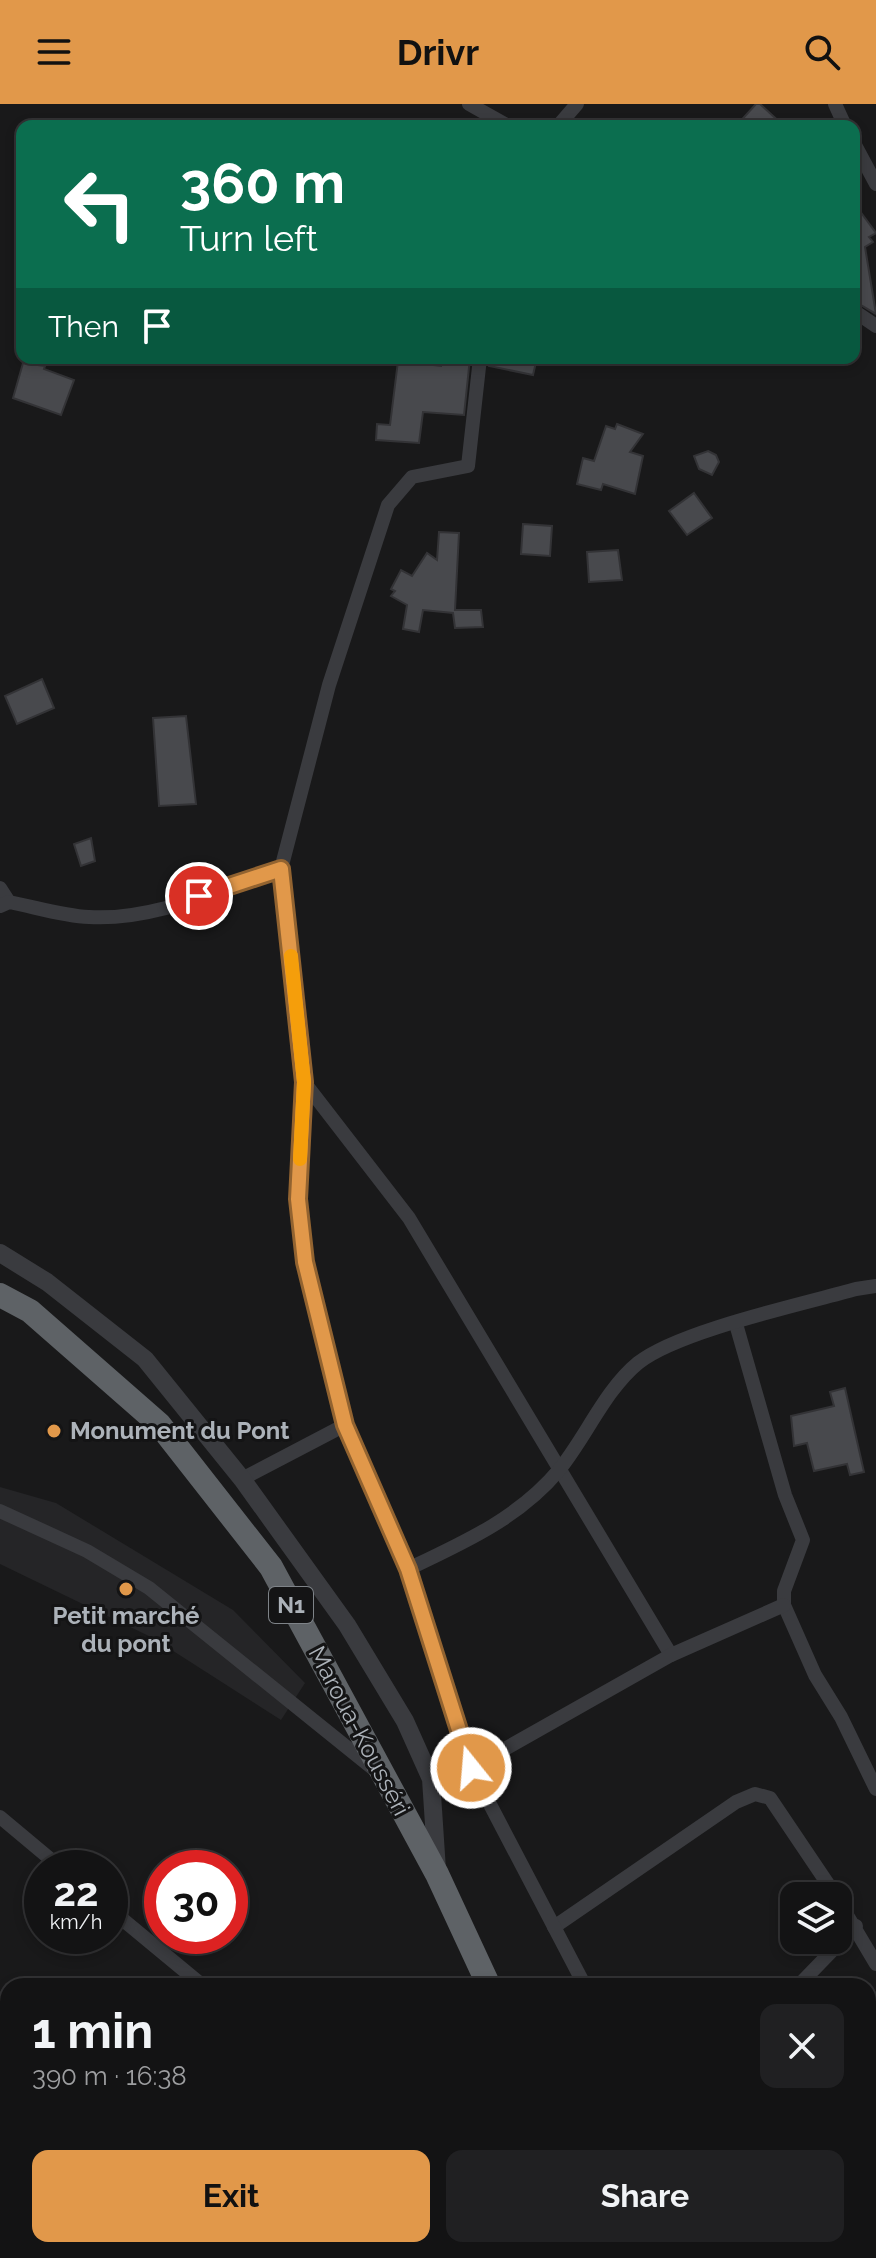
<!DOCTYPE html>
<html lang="en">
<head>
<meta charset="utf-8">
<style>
	:root { --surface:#131314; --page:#202022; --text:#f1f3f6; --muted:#9d9ea0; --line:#323234; --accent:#e1984a }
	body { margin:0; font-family:Raleway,sans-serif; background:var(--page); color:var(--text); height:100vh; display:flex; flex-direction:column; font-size:30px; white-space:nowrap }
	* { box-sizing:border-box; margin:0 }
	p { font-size:26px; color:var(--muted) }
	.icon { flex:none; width:44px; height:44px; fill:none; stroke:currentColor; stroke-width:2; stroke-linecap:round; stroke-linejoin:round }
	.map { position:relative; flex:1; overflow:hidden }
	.side { position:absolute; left:0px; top:1874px; width:876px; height:280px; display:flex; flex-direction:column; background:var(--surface); border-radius:24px 24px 0 0; box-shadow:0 4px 12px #0003,0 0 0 2px var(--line) }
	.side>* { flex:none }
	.top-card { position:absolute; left:16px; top:16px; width:844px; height:244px; border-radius:16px; box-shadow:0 4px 12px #0003,0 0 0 2px var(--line); background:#0b6e4f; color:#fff; overflow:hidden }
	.controls { position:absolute; left:780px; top:1778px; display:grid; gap:16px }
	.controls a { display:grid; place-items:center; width:72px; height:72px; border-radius:16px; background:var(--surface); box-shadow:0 4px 12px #0003,0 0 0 2px var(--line); font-size:40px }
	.speed { position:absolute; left:24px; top:1746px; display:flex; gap:16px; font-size:40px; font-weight:700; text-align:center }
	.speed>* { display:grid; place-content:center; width:104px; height:104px; border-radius:50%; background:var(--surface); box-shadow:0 4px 12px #0003,0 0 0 2px var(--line); line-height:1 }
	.speed small { font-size:20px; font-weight:400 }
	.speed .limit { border:12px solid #d22; background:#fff; color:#111 }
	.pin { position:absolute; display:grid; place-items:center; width:68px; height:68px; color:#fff; margin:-34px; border:4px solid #fff; border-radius:50%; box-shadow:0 2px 8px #0007 }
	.me { position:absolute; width:88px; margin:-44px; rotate:343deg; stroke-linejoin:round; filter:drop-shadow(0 0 6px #0008) }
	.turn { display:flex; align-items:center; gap:28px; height:168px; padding:0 32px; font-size:36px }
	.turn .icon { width:104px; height:104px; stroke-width:2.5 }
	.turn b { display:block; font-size:56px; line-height:68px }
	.then { display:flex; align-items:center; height:76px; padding:0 32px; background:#0003; gap:16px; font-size:30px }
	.round { display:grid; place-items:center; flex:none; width:84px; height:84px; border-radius:16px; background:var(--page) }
	.head { display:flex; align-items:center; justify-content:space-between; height:136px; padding:0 32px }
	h1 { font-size:48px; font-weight:700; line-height:60px }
	.action { display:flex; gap:16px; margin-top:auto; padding:16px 32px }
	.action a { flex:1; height:92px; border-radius:16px; background:var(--accent); color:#111; font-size:32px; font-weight:700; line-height:92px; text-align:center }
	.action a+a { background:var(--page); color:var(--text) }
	header { display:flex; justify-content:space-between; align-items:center; height:104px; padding:0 32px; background:var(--accent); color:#111; font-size:36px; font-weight:700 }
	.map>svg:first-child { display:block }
	.built { fill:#252527 }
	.building { fill:#48494d; stroke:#333336; stroke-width:2 }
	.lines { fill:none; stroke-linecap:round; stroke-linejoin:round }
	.minor { stroke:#3a3b3f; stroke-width:14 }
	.tertiary { stroke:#3a3b3f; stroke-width:18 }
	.trunk { stroke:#5e6266; stroke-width:24 }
	.route-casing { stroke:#926330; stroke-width:20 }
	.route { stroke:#e1984a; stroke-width:14 }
	.slow { stroke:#f59e0b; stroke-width:14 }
	.poi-dot { fill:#e1984a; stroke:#141415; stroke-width:3 }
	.labels { text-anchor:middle; stroke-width:6; stroke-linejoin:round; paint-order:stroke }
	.shield { fill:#141415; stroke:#7e8388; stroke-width:2 }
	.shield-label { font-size:22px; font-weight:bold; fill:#acb2b9 }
	.poi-label { font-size:24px; font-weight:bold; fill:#acb2b9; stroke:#141415; text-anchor:start }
	.street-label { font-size:24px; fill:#acb2b9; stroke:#141415 }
</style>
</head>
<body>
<header><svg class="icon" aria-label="menu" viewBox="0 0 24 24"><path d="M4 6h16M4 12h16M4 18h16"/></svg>Drivr<svg class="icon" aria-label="search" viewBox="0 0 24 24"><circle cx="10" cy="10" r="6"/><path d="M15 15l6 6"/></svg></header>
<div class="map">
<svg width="876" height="2154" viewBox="0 0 876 2154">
	<rect width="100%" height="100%" fill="#19191a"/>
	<g class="built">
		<polygon points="0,1383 56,1399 233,1506 305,1579 281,1616 153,1534 0,1460"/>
		<polygon points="868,2126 876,2141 876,2154 713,2154 727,2146 868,2146"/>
	</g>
	<g class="building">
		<polygon points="756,0 760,0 784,22 736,22"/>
		<polygon points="854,99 876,129 869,133 873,138 865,143 876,210 854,197"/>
		<polygon points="442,254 470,254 464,311 423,308 419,339 376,336 377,320 390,321 398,257 441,262"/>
		<polygon points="490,254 537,254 533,271 489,262"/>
		<polygon points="23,259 45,262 44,265 74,276 61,311 13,294"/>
		<polygon points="617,320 643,330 630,348 643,352 635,390 603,380 601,386 577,380 583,354 594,357 606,322 615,325"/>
		<polygon points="708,347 716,351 719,358 712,371 699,365 694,352"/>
		<polygon points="694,389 712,414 687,431 669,407"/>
		<polygon points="523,420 552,422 550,452 521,450"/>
		<polygon points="439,428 459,429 455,506 481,506 483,523 455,524 453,509 423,506 419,528 403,525 407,501 391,492 395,487 391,485 401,466 412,472 427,449 437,456"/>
		<polygon points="618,446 622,476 589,478 587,448"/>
		<polygon points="42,575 54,604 17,620 5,592"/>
		<polygon points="186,612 196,700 159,702 153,614"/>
		<polygon points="91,734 95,757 81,762 74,740"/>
		<polygon points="219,798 224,815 200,823 195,808"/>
		<polygon points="845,1284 864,1368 850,1371 847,1360 814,1367 807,1339 794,1342 791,1312 834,1302 830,1288"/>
	</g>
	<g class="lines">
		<g class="minor">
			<polyline points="469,0 508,22"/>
			<polyline points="835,0 845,22"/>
			<polyline points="558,22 577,0"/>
			<polyline points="854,39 876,80"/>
			<polyline points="854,207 876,222"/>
			<polyline points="0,784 9,798"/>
			<path d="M 0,802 L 9,798 C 35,803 63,812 89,813 C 154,817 220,785 281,765"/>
			<polyline points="304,978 409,1114 671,1551"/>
			<polyline points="736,1220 785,1391 803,1436 784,1487 784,1501 815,1571 841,1613 876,1685"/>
			<polyline points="242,1375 345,1321"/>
			<polyline points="0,1407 87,1447 149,1484 375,1666"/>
			<path d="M 408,1465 C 463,1439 519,1414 559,1366 C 586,1333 605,1286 638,1259 C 678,1227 803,1200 856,1185 L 876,1182"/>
			<polyline points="431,1675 471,1664 408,1465 345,1321 305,1158 298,1095 304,978 281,765 329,581 388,401 412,373 468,362 480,254"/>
			<polyline points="0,1713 61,1764"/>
			<polyline points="838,1796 876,1860"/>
			<polyline points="110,1805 203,1882"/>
			<polyline points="554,1823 736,1698 755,1690 770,1694 836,1792"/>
			<polyline points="585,1882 471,1664 671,1551 784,1501"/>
			<polyline points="798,1882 856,1822"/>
			<polyline points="0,1913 8,1927"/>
			<polyline points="868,2052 876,2048"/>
			<polyline points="868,2074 876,2089"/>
			<polyline points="141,2146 146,2154"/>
			<polyline points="496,2146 504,2154"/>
			<polyline points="686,2154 701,2146"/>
		</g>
		<polyline class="tertiary" points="0,1149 47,1178 145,1255 242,1375 347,1521 405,1617 431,1675 437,1766"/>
		<g class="trunk">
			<polyline points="0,1191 30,1207 159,1320 271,1463 437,1770 489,1882"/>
			<polyline points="624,2146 628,2154"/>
		</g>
	</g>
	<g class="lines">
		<g class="route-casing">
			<polyline id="route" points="199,792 281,765 304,978 298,1095 305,1158 345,1321 408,1465 471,1664"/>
		</g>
		<use href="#route" class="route"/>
		<polyline class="slow" points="291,852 304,978 300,1055"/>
	</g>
	<g class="poi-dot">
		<circle cx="54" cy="1327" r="8"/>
		<circle cx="126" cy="1485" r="8"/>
	</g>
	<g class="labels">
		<rect class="shield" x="269" y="1483" width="44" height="36" rx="6"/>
		<g class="shield-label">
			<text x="291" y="1509">N1</text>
		</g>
		<g class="poi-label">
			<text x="70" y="1335">Monument du Pont</text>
			<text x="126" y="1520" text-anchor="middle">Petit marché<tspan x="126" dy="28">du pont</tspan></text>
		</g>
		<g class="street-label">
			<text transform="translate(359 1627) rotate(62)" y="8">Maroua-Kousséri</text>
		</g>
	</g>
</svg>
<div class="controls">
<a><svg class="icon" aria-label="layers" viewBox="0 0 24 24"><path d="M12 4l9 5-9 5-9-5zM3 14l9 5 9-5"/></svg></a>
</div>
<div class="speed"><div>22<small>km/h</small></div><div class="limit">30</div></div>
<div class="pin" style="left:199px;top:792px;background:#d93025"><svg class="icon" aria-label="arrive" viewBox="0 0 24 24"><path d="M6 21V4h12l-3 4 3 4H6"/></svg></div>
<svg class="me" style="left:471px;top:1664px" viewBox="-20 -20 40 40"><circle r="17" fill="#e1984a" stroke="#fff" stroke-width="3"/><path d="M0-11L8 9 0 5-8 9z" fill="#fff"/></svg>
<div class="top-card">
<div class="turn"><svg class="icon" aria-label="left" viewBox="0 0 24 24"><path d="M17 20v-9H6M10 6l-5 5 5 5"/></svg><div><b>360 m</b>Turn left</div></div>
<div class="then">Then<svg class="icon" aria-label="arrive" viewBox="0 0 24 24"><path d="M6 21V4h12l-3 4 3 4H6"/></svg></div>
</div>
<section class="side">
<div class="head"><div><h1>1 min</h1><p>390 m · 16:38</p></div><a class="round"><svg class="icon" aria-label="close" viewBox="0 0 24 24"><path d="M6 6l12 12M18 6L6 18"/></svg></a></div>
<div class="action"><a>Exit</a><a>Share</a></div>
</section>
</div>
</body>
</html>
